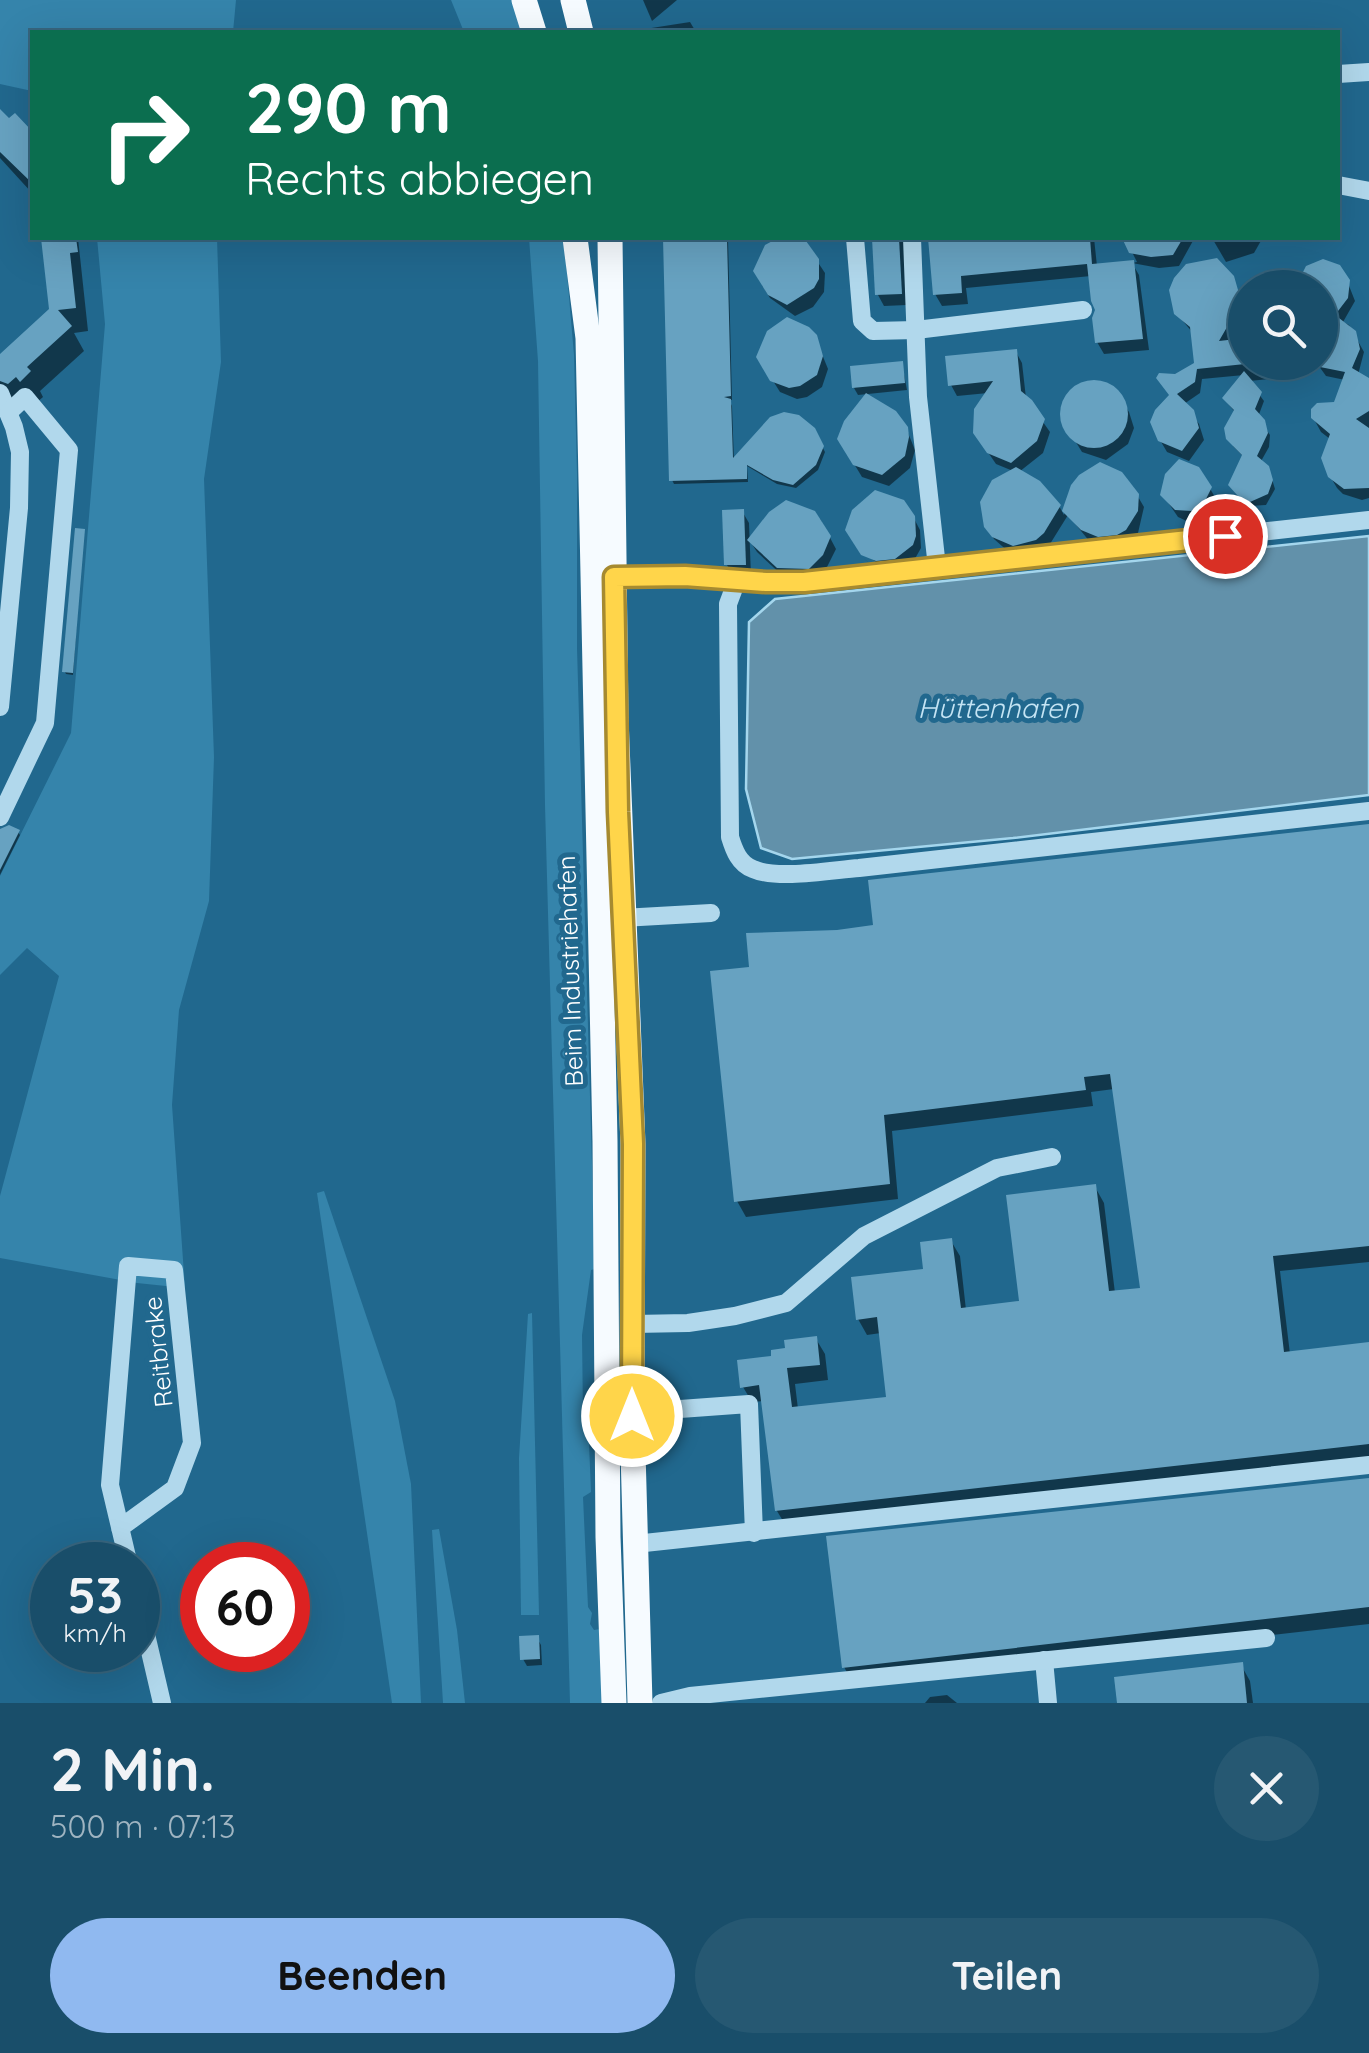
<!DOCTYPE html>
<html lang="de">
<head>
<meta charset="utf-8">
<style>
	:root { --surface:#194e6a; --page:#265872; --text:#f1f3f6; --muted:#9fb4c1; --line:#37657e; --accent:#90b9f0 }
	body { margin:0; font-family:Quicksand,sans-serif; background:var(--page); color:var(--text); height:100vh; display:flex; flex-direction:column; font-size:38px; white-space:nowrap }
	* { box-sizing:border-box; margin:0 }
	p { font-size:32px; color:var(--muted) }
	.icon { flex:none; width:55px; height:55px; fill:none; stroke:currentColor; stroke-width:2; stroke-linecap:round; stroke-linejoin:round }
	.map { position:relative; height:1703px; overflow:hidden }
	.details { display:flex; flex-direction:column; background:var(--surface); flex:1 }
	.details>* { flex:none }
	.top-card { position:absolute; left:30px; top:30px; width:1310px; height:210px; border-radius:0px; box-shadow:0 10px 40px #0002,0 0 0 2px var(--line); background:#0b6e4f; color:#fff; overflow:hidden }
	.buttons { position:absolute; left:1228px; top:270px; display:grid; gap:20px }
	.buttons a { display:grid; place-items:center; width:110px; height:110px; border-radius:50%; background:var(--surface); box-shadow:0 10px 40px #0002,0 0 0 2px var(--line); font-size:50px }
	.speed { position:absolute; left:30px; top:1542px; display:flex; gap:20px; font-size:50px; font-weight:700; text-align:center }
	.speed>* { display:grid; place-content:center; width:130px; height:130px; border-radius:50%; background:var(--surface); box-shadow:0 10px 40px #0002,0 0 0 2px var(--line); line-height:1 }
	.speed small { font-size:25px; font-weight:400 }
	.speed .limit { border:15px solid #d22; background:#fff; color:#111 }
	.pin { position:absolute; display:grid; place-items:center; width:85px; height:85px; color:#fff; margin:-42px; border:5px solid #fff; border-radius:50%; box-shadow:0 2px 10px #0007 }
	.me { position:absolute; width:110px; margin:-55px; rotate:0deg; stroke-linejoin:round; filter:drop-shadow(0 0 8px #0008) }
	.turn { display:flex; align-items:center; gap:35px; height:210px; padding:0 50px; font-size:45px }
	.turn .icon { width:130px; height:130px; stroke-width:2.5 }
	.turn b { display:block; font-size:70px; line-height:85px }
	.round { display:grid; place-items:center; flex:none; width:105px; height:105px; border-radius:52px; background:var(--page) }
	.summary { display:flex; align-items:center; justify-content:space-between; height:170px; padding:0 50px }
	h1 { font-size:60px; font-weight:800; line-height:75px }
	.cta { display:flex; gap:20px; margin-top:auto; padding:20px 50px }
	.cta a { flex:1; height:115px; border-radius:60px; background:var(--accent); color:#111; font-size:40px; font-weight:800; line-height:115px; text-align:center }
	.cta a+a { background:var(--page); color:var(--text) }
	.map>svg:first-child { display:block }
	.green { fill:#3584ab }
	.water { fill:#6291aa; stroke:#a4d6ed; stroke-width:2.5 }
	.shadow { fill:#0007 }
	.building { fill:#67a2c1 }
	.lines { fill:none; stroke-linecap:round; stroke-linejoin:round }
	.minor { stroke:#b1d8ec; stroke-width:18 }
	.major { stroke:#f6fbff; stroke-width:25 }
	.route-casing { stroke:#a68a30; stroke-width:25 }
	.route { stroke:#ffd54a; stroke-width:18 }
	.labels { text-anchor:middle; stroke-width:10; stroke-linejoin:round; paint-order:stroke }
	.street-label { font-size:25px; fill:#fff; stroke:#21688e }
	.water-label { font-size:28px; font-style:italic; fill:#c4e4f4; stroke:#21688e }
</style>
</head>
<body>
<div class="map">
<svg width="1369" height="1703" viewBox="0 0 1369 1703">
	<rect width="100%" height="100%" fill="#21688e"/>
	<g class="green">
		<polygon points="0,0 236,0 233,32 32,32 32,91 0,84"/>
		<polygon points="451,0 515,0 524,32 464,32"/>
		<polygon points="97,238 217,238 221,362 204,479 214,757 209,901 179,1010 172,1105 185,1288 137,1283 0,1258 0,1196 59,976 27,948 0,975 0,876 71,733 105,324"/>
		<polygon points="529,238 564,238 574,355 577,473 577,648 595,1269 591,1270 582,1335 583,1415 588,1419 591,1492 583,1497 588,1607 592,1613 590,1624 594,1630 600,1629 604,1703 570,1703 545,805 538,361"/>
		<polygon points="324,1191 395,1401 411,1484 421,1703 392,1703 317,1193"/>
		<polygon points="532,1313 539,1615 521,1615 519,1458 528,1314"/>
		<polygon points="439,1529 457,1630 465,1703 443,1703 432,1530"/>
	</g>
	<polygon class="water" points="1369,536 1369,795 1013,838 792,859 761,848 746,789 749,622 775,599"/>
	<g class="shadow">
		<polygon points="643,0 677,0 652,21"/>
		<polygon points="690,22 696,32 645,32 645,29"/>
		<polygon points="0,112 9,121 23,125 32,141 32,193 0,158"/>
		<polygon points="43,238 78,238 88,331 74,333 84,351 40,391 43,397 35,404 4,408 0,417 0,358 52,310"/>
		<polygon points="665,238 728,238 732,400 729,400 732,406 734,461 813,429 825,452 818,470 796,488 777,484 747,466 748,482 674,484 672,480"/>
		<polygon points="875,238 904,238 907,305 884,306 878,295"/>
		<polygon points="931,238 1094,238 1097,266 1132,263 1139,275 1149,350 1104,354 1097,342 1098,309 1091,276 966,288 968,304 942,306 935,294"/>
		<polygon points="1125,238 1193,238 1194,239 1179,266 1159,268 1132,263 1137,262"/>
		<polygon points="1212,238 1262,238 1262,239 1254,253 1226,262"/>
		<polygon points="796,239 805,243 825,273 824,292 813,307 795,316 770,298 762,285 775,241"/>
		<polygon points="1344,273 1355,301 1343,322 1349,325 1364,352 1358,375 1369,381 1369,498 1362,500 1343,494 1337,488 1330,476 1330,439 1321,432 1315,421 1335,405 1345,380 1326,376 1316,362 1320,362 1320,320"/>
		<polygon points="1232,278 1245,310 1230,342 1245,340 1245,362 1278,362 1280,378 1249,381 1264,401 1258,417 1270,435 1269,447 1260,463 1271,476 1275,489 1266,505 1249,506 1235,491 1244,457 1233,446 1235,412 1225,400 1244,375 1202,379 1200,393 1184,404 1199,424 1204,440 1189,461 1167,452 1160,440 1175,377 1196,364 1193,333 1176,313"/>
		<polygon points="815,337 828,369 822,387 807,397 797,399 780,392 758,357"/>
		<polygon points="1016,352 1022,363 1026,398 1050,432 1043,453 1019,472 1059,506 1064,515 1073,486 1137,495 1144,507 1138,533 1124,546 1106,548 1090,542 1068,515 1050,544 1042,551 1011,554 994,539 986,526 1013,471 996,464 983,445 988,393 957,396 951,385"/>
		<polygon points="902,364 907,390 858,395 854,388"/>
		<polygon points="1095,382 1115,391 1129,412 1134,428 1128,444 1106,460 1082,452 1061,418 1069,394 1085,383"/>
		<polygon points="906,428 915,450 910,468 889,486 862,477 839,439"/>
		<polygon points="1202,474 1217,501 1211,513 1199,522 1191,523 1178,517 1163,495"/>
		<polygon points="909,509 920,530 921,548 912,564 878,570 863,558 877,569 881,566 856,546"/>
		<polygon points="742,511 749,523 751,576 734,576 727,565"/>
		<polygon points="820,519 836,549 823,575 786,579 757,552 750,541"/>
		<polygon points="83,532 73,675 66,674 65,672"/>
		<polygon points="1369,826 1369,1262 1280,1271 1290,1354 1369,1345 1369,1460 786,1526 777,1511 764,1401 752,1402 743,1387 774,1358 816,1339 825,1354 828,1380 795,1384 798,1409 889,1399 881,1333 867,1335 858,1319 926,1271 951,1241 960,1256 966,1310 1021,1304 1095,1187 1104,1203 1115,1293 1143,1290 1114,1089 1091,1092 1093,1106 892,1131 898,1199 746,1217 737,1201 752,970 837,933"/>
		<polygon points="18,832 20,835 0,875 0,835"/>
		<polygon points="1369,1480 1369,1624 853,1683 844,1667"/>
		<polygon points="537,1638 541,1645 542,1665 527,1666 523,1659"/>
		<polygon points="1241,1665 1250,1681 1253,1703 1119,1703"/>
		<polygon points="947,1695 957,1703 925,1703 930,1697"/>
	</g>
	<g class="building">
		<polygon points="0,109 9,118 15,113 32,131 32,183 0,152"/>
		<polygon points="41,238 76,238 78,252 70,253 76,308 58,310 72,326 27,367 31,371 20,382 16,377 8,384 0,381 0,354 49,309"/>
		<polygon points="663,238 727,238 731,396 724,397 731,399 733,458 770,417 784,412 799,415 815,428 824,446 816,465 793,485 773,480 747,465 747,479 669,481"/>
		<polygon points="778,238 806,241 819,259 819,279 814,288 787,305 768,295 753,271 765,245"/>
		<polygon points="872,238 899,238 902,294 875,295"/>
		<polygon points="928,238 1090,238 1092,264 1134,260 1143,339 1095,343 1092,318 1095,310 1091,301 1087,264 961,276 962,293 933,295"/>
		<polygon points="1122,238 1183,238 1173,255 1151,257 1129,253"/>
		<polygon points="1217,258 1234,276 1240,297 1238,308 1219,341 1245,338 1245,364 1197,369 1195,382 1177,394 1194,410 1199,428 1182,451 1158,441 1150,422 1155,410 1169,395 1156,378 1159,373 1175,374 1194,363 1190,327 1174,314 1169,290 1174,278 1186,264"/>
		<polygon points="1323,259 1340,265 1350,280 1348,298 1335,315 1356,331 1360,349 1352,368 1369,378 1369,411 1356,419 1369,428 1369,488 1344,489 1328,477 1321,458 1330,434 1311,418 1311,409 1317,403 1334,402 1345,372 1320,367 1320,288 1295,288 1306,266"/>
		<polygon points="787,317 809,327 817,335 823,356 817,375 800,386 789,388 770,381 756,357 767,331"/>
		<polygon points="1017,349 1021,391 1032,400 1045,419 1037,441 1011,463 987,453 973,433 974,409 993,381 948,386 945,356"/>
		<polygon points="903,361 905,383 852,388 850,366"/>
		<polygon points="1244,371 1262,392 1255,409 1265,420 1268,433 1257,456 1269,466 1273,480 1268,494 1250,502 1238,496 1228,485 1242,455 1226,439 1224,428 1234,410 1222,398"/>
		<circle cx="1094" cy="414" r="34"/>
		<polygon points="866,393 896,411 908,427 909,437 905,456 882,475 853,465 837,439 844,421"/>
		<polygon points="1179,459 1199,467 1212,487 1205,501 1192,511 1175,510 1160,495 1165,474"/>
		<polygon points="1100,462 1122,472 1139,494 1138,511 1126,530 1117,535 1098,537 1081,530 1062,511 1071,485 1079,475"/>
		<polygon points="1016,467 1040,481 1061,505 1044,533 1036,540 1013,546 992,537 984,527 980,502 992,480"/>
		<polygon points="875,490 904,500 915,516 916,536 913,545 895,559 876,561 861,555 845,530 852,510"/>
		<polygon points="786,500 815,511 831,536 823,555 809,569 777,568 747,540 769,512"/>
		<polygon points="744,509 746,565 724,565 722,510"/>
		<polygon points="75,528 85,529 73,673 62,672"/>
		<polygon points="1369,824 1369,1246 1273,1256 1284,1352 1369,1342 1369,1444 775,1511 759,1385 740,1388 737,1360 771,1356 771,1350 785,1348 784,1340 817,1336 820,1365 787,1368 792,1407 886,1397 877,1317 856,1320 851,1277 923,1269 920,1242 952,1238 961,1308 1019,1301 1006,1195 1096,1184 1109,1291 1140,1288 1110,1074 1084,1077 1086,1090 884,1115 890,1184 734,1202 710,971 749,967 746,933 837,930 873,925 868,880"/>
		<polygon points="9,825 20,830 0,870 0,829"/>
		<polygon points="1369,1478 1369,1607 842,1668 826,1536"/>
		<polygon points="539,1635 540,1659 520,1660 519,1636"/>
		<polygon points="1243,1662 1247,1703 1117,1703 1114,1677"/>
	</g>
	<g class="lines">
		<g class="minor">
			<polyline points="1338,74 1369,72"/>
			<polyline points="1338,185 1369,191"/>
			<polyline points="855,238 862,321 873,331 916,330 1083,310"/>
			<polyline points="912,238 918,397 937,567"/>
			<polyline points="0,393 14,427 20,452 19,508 0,707"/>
			<polyline points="614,577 685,576 804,582 1369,520"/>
			<path d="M 737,580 L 728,604 L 730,837 C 734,850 739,864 753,869 C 777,880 832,870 859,868 L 1369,811"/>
			<polyline points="0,817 45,723 69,450 25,397 9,412"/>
			<polyline points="622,918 711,913"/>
			<polyline points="633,1324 688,1323 735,1316 786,1303 864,1236 997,1168 1052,1157"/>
			<polyline points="632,1416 680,1409 749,1404 754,1533"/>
			<polyline points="120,1528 175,1488 192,1443 174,1270 128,1266 110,1485 129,1565"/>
			<polyline points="635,1544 1369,1465"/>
			<polyline points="138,1600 162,1703"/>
			<polyline points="1044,1660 1048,1703"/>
			<polyline points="661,1703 690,1696 1266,1638"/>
		</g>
		<g class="major">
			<polyline points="524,0 534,32"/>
			<polyline points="573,0 581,32"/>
			<polyline points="575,238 588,338 605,1141 608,1537 614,1703"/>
			<polyline points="610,238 616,718 633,1144 632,1416 640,1703"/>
		</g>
	</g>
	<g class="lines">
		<g class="route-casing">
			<polyline id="route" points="632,1416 633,1144 618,812 614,577 685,576 766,582 804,582 1225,536"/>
		</g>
		<use href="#route" class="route"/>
	</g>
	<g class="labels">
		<g class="street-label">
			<text transform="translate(570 971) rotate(-92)" y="9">Beim Industriehafen</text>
			<text transform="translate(158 1352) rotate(-96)" y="9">Reitbrake</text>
		</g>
		<g class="water-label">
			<text x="998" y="718">Hüttenhafen</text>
		</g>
	</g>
</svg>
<div class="buttons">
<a><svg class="icon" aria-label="search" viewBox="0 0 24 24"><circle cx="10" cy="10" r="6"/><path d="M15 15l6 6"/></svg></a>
</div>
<div class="speed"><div>53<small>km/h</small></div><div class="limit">60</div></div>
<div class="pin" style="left:1225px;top:536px;background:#d93025"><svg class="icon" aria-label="arrive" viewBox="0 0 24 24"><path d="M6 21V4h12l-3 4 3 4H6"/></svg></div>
<svg class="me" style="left:632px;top:1416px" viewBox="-20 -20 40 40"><circle r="17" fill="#ffd54a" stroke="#fff" stroke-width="3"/><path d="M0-11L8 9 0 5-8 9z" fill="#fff"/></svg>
<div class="top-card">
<div class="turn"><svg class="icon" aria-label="right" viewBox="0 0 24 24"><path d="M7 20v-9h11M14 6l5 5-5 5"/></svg><div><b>290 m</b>Rechts abbiegen</div></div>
</div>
</div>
<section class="details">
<div class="summary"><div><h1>2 Min.</h1><p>500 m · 07:13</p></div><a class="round"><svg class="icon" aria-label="close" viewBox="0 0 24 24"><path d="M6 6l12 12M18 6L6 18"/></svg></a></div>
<div class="cta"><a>Beenden</a><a>Teilen</a></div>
</section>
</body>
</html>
